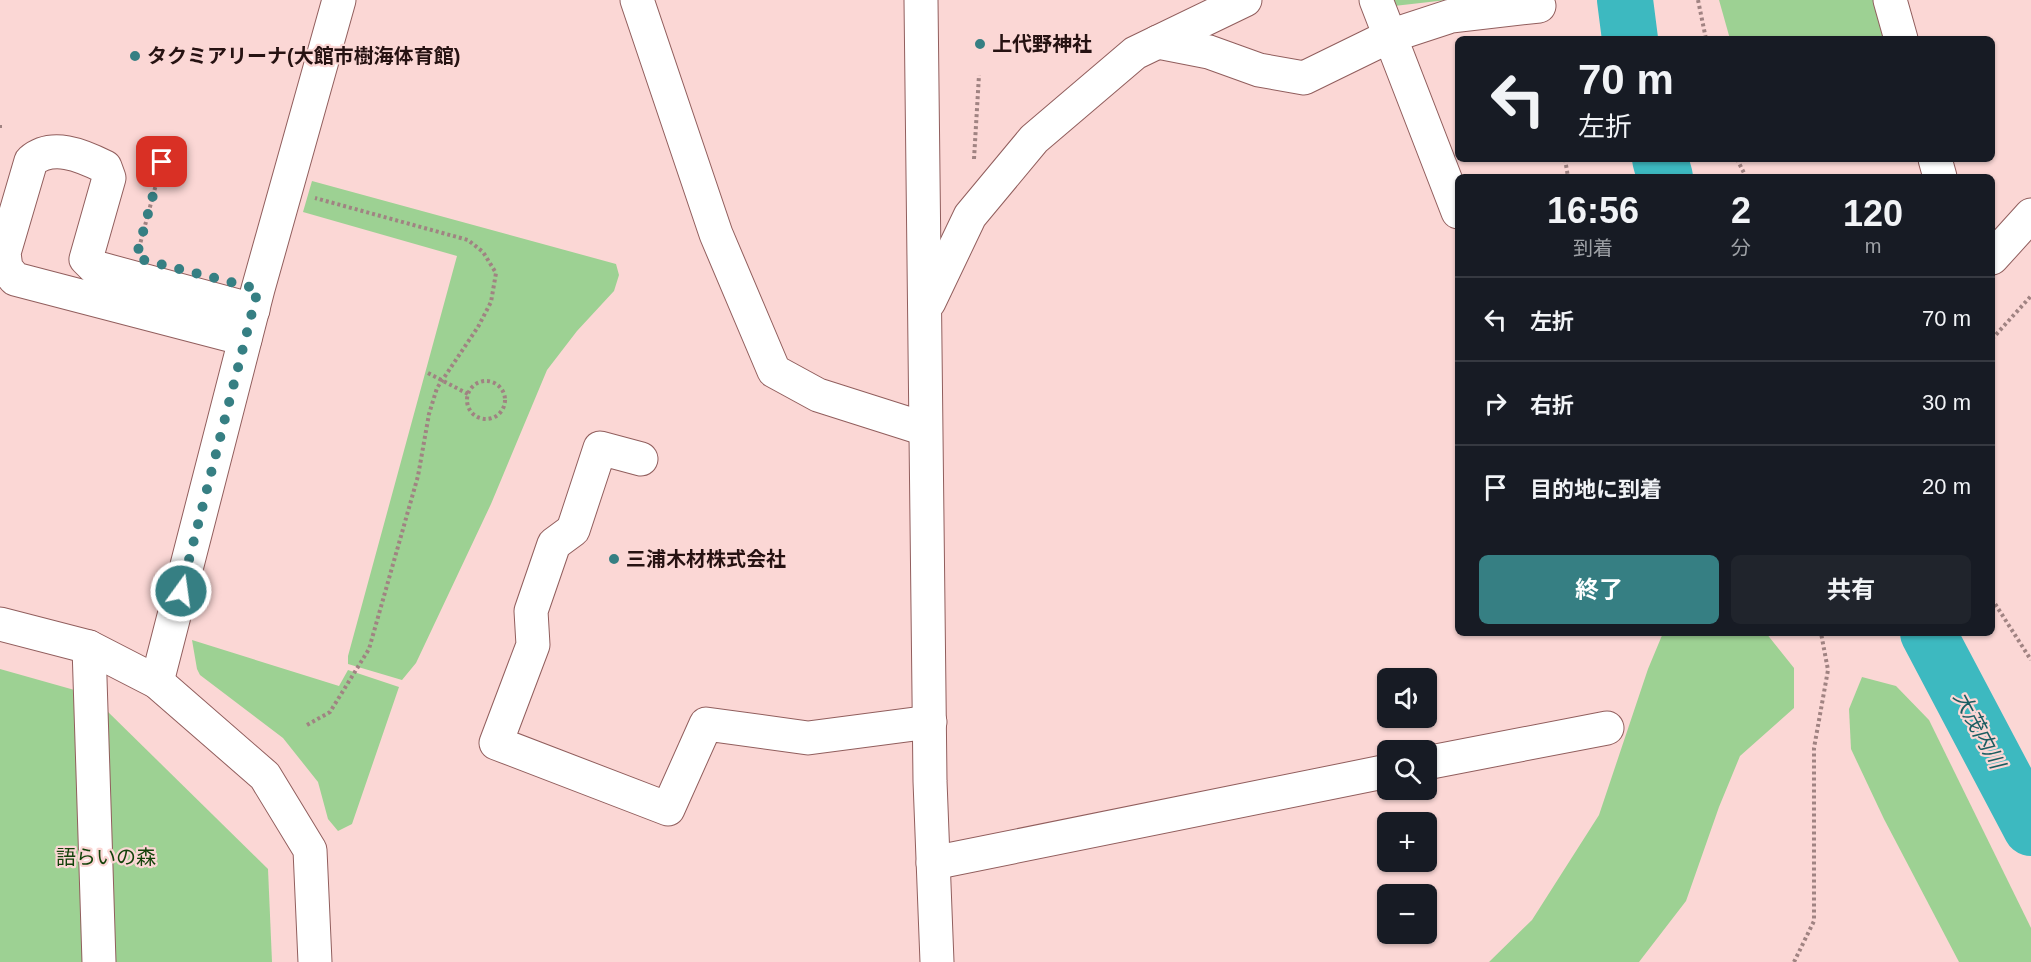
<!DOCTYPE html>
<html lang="ja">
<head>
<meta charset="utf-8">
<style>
	:root { --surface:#171b24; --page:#20242c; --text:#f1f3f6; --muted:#9ea1a6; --line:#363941; --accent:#367f83 }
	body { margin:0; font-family:Arial,"Noto Sans JP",sans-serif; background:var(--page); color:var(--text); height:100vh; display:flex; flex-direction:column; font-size:22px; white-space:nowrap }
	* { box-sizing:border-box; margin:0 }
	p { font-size:20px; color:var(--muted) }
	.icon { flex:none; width:33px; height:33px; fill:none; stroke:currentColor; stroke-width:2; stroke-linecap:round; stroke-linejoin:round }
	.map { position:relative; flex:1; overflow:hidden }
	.panel { position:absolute; left:1455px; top:174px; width:540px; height:462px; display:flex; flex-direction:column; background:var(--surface); border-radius:9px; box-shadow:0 2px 4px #0004 }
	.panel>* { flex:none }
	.banner { position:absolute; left:1455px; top:36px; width:540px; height:126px; border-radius:9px; box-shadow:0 2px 4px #0004; background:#171b24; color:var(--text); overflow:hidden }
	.tools { position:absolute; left:1377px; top:668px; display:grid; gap:12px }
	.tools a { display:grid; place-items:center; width:60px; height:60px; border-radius:9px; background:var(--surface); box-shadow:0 2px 4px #0004; font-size:30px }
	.pin { position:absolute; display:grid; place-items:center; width:51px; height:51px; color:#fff; margin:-26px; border-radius:12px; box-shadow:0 3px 9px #0006 }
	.me { position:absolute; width:66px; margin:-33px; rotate:14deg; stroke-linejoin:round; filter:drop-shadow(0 0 4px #0008) }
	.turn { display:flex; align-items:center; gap:21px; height:126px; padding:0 24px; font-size:27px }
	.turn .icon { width:78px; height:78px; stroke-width:2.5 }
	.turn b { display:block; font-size:42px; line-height:51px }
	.eta { display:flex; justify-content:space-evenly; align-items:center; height:102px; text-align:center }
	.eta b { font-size:36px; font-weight:700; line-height:42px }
	.cta { display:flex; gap:12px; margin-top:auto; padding:12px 24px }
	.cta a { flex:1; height:69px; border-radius:9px; background:var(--accent); color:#fff; font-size:24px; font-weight:700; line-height:69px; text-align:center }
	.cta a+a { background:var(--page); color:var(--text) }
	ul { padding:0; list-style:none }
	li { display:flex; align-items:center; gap:18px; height:84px; padding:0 24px; border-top:2px solid var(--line) }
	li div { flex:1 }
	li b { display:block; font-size:22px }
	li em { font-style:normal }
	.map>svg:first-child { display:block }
	.green { fill:#9dd193 }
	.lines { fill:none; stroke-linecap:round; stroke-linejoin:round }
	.river { stroke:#3db9c0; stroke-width:56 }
	.minor-casing { stroke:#915e5d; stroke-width:35 }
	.path { stroke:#a08382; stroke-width:4; stroke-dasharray:3 3; stroke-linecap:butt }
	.minor { stroke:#fff; stroke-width:33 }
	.route { stroke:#367f83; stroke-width:10; stroke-dasharray:0 18 }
	.poi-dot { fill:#367f83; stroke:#fbd7d5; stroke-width:2 }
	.labels { text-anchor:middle; stroke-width:4.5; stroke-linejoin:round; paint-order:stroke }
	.poi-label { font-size:20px; font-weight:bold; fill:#261212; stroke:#fbd7d5; text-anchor:start }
	.park-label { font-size:20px; fill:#13420a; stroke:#fbd7d5 }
	.water-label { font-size:21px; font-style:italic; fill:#1a5d61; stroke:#fbd7d5 }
</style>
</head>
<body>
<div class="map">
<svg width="2031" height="962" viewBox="0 0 2031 962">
	<rect width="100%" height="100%" fill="#fbd7d5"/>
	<g class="green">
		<polygon points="1392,0 1447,0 1394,6"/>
		<polygon points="1719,0 1874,0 1884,39 1730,39"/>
		<polygon points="312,181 616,264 619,275 614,291 577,331 547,370 491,504 416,663 402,680 348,664 348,656 457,256 303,212"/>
		<polygon points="1663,633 1766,633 1794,668 1794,708 1740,756 1719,807 1686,901 1639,962 1489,962 1532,920 1599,815 1648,669"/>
		<polygon points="192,640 339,686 348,670 399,687 352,824 338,831 328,819 318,782 283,738 200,675 197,669"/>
		<polygon points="0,669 78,691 103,707 268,869 272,962 0,962"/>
		<polygon points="1862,677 1896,686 1929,720 2031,928 2031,962 1959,962 1884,819 1851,749 1849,709"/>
	</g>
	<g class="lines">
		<g class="river">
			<polyline points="1625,0 1630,39"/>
			<polyline points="1660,159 1665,177"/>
			<polyline points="1928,633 2031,828"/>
		</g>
		<g class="minor-casing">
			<g id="minor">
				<polyline points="637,0 716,234 774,371 818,395 925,429"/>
				<polyline points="921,0 930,781 937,962"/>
				<polyline points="1376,0 1458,212"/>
				<polyline points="1890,0 1901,39"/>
				<polyline points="1158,42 1209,52 1259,70 1304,78 1390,36 1451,16 1539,6"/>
				<polyline points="1935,159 1940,177"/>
				<polyline points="1992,258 2031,215"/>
				<polyline points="929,302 970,216 1034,139 1135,53 1245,0"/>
				<path d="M 245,339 L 15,279 L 6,268 L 4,253 L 31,161 C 52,143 81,155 105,167 L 109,178 L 86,259 L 94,267 L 253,310"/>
				<polyline points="641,459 600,448 573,530 554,544 531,611 533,645 496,743 668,809 706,724 808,738 930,722"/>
				<polyline points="0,624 89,647 157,682 265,776 310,850 315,962"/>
				<polyline points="89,647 99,962"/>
				<polyline points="157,682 258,289 339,0"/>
				<polyline points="1426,763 1607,728"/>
				<polyline points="933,863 1388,771"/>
			</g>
		</g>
		<g class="path">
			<polyline points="1698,0 1706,39"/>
			<polyline points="0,125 0,128"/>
			<polyline points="974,159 979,75"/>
			<polyline points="1565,159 1568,177"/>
			<polyline points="1737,159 1746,177"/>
			<polyline points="139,248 162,162"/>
			<polyline points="1992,339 2031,296"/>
			<polyline points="428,373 468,394"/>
			<circle cx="486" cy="400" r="19"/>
			<polyline points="1992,599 2031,660"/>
			<polyline points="307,725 330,712 369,649 418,476 429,414 437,388 478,327 491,302 496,273 483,252 468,240 315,198"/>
			<polyline points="1794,962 1814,921 1814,748 1828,670 1821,633"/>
		</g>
		<use href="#minor" class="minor"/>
	</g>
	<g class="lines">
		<polyline class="route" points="162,162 136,258 258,289 181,591"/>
	</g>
	<g class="poi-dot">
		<circle cx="980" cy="44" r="6"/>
		<circle cx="135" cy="56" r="6"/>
		<circle cx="614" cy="559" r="6"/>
	</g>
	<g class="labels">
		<g class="poi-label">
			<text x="992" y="51">上代野神社</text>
			<text x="147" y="63">タクミアリーナ(大館市樹海体育館)</text>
			<text x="626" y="566">三浦木材株式会社</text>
		</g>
		<g class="park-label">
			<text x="106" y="864">語らいの森</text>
		</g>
		<g class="water-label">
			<text transform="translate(1979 730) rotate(62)" y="7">大茂内川</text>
		</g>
	</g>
</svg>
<div class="tools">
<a><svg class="icon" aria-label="sound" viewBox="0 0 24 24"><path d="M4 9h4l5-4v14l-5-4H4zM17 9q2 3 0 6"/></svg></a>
<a><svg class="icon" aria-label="search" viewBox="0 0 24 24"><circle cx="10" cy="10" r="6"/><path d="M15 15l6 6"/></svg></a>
<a>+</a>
<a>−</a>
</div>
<div class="pin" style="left:162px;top:162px;background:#d93025"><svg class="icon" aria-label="arrive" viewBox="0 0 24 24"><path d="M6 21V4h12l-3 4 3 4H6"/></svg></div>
<svg class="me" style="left:181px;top:591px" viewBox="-20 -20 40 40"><circle r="17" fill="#367f83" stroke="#fff" stroke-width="3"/><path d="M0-11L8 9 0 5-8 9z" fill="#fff"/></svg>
<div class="banner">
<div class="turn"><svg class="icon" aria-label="left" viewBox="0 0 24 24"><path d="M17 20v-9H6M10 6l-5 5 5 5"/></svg><div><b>70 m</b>左折</div></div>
</div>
<section class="panel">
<div class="eta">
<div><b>16:56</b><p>到着</p></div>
<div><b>2</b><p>分</p></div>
<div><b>120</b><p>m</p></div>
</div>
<ul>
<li><svg class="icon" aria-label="left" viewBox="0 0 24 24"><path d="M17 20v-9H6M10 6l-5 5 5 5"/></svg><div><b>左折</b></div><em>70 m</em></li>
<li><svg class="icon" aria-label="right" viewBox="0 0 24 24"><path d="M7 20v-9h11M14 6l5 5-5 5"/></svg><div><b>右折</b></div><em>30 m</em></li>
<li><svg class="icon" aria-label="arrive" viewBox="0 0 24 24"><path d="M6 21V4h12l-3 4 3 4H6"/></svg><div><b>目的地に到着</b></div><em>20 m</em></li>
</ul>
<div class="cta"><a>終了</a><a>共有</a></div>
</section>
</div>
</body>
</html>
